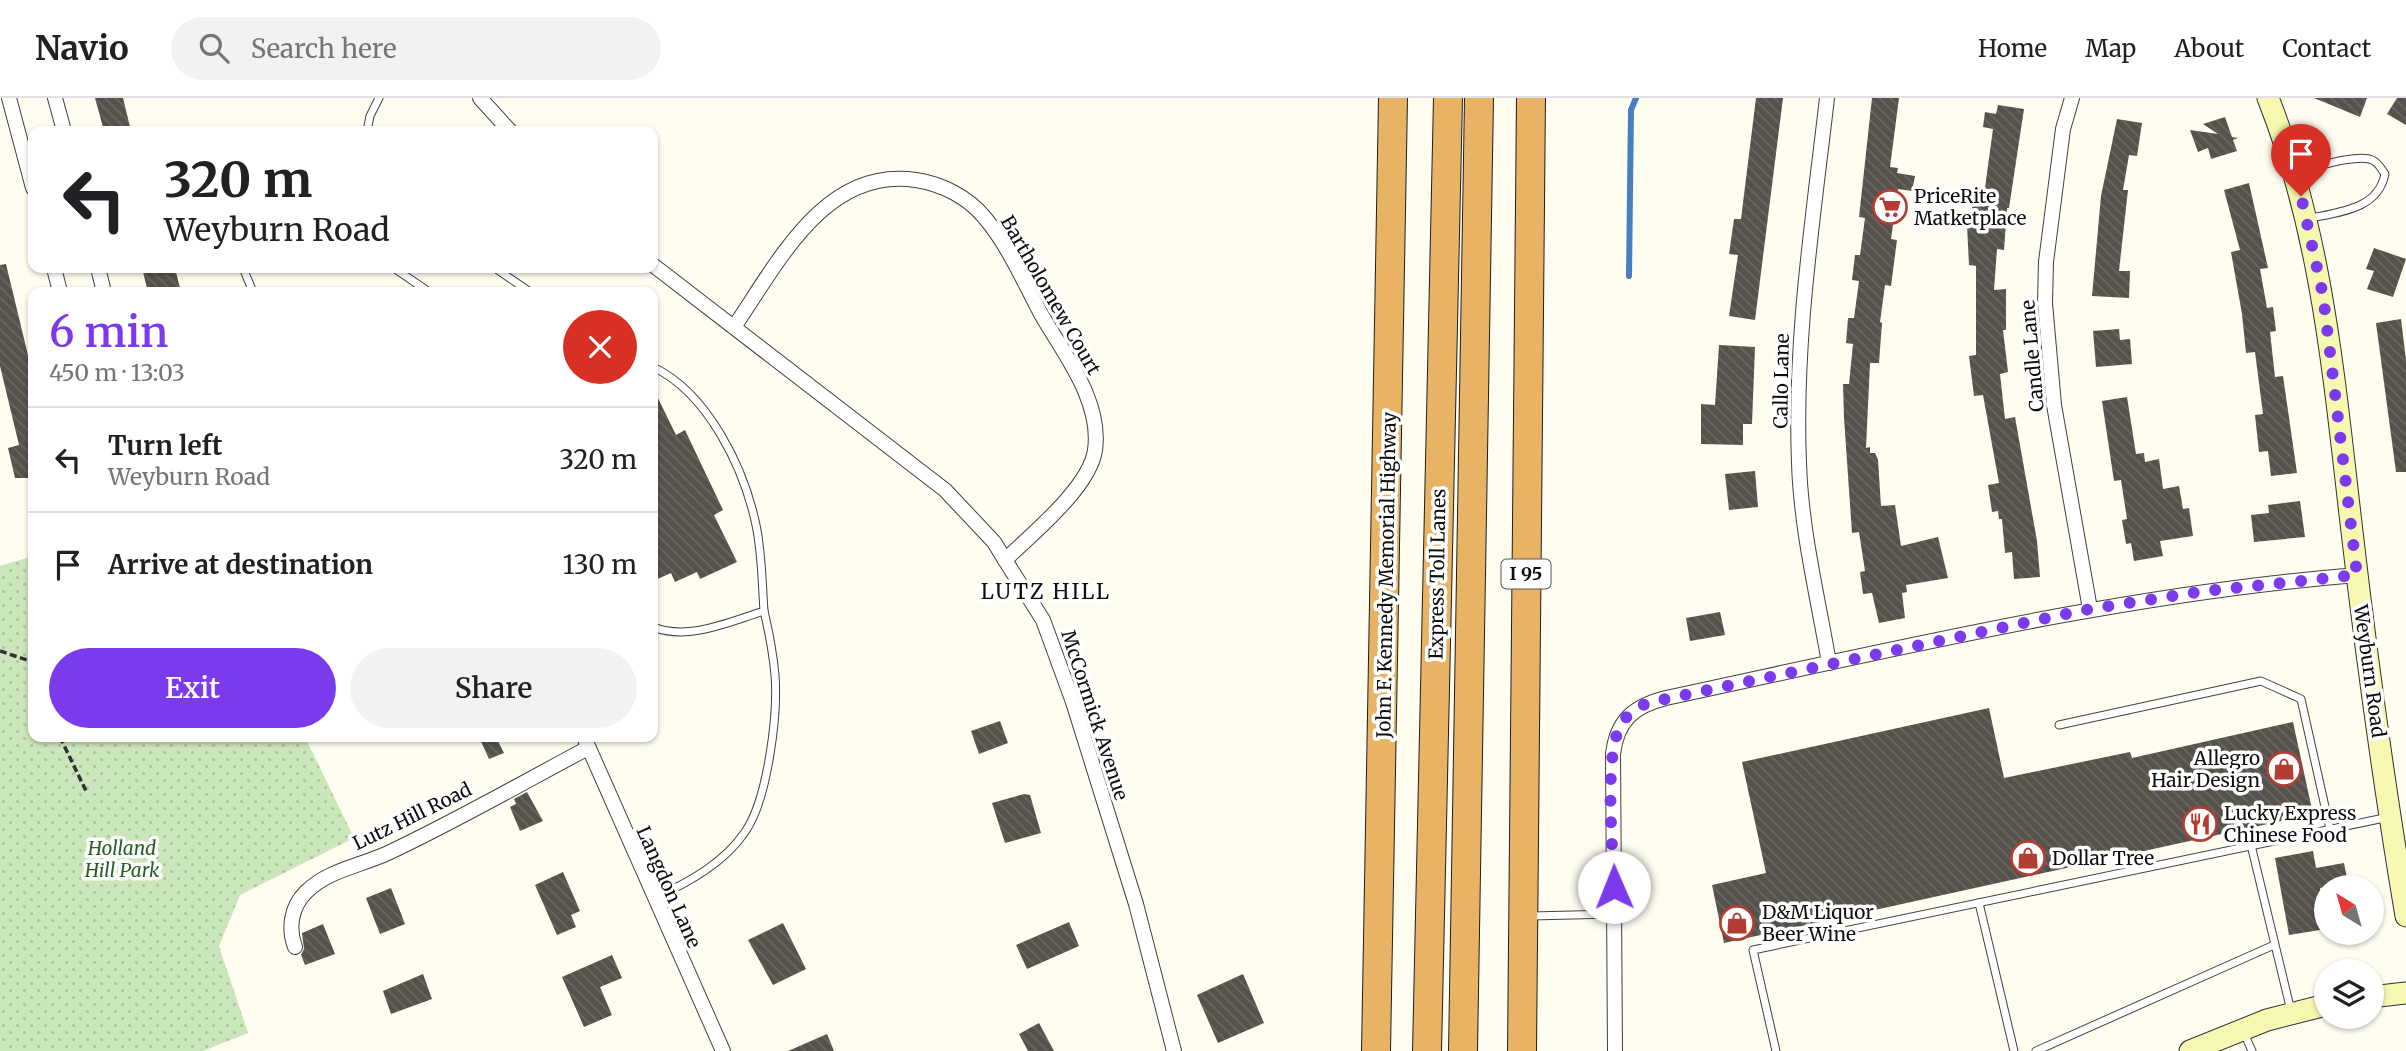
<!DOCTYPE html>
<html lang="en">
<head>
<meta charset="utf-8">
<style>
	:root { --surface:#fff; --page:#f2f2f2; --text:#202124; --muted:#757577; --line:#e0e0e0; --accent:#7c3aed }
	body { margin:0; font-family:Merriweather,serif; background:var(--page); color:var(--text); height:100vh; display:flex; flex-direction:column; font-size:26px; white-space:nowrap }
	* { box-sizing:border-box; margin:0 }
	p { font-size:23px; color:var(--muted) }
	.icon { flex:none; width:38px; height:38px; fill:none; stroke:currentColor; stroke-width:2; stroke-linecap:round; stroke-linejoin:round }
	.map { position:relative; flex:1; overflow:hidden }
	.panel { position:absolute; left:28px; top:189px; width:630px; height:455px; display:flex; flex-direction:column; background:var(--surface); border-radius:14px; box-shadow:0 2px 5px #0004 }
	.panel>* { flex:none }
	.guide { position:absolute; left:28px; top:28px; width:630px; height:147px; border-radius:14px; box-shadow:0 2px 5px #0004; background:#fff; color:var(--text); overflow:hidden }
	.needle { width:46px; rotate:323deg }
	.fabs { position:absolute; left:2314px; top:777px; display:grid; gap:14px }
	.fabs a { display:grid; place-items:center; width:70px; height:70px; border-radius:50%; background:var(--surface); box-shadow:0 2px 5px #0004; font-size:35px }
	.pin { position:absolute; display:grid; place-items:center; width:60px; height:60px; color:#fff; margin:-72px -30px; border-radius:50% 50% 50% 0; rotate:-45deg; box-shadow:0 0 7px #0007 }
	.pin .icon { rotate:45deg }
	.me { position:absolute; width:77px; margin:-38px; rotate:359deg; stroke-linejoin:round; filter:drop-shadow(0 0 5px #0008) }
	.turn { display:flex; align-items:center; gap:24px; height:147px; padding:0 21px; font-size:32px }
	.turn .icon { width:91px; height:91px; stroke-width:2.5 }
	.turn b { display:block; font-size:49px; line-height:60px }
	.round { display:grid; place-items:center; flex:none; width:74px; height:74px; border-radius:37px; background:var(--page) }
	.summary { display:flex; align-items:center; justify-content:space-between; height:119px; padding:0 21px }
	h1 { font-size:42px; font-weight:600; line-height:52px; color:var(--accent) }
	.button { display:flex; gap:14px; margin-top:auto; padding:14px 21px }
	.button a { flex:1; height:80px; border-radius:42px; background:var(--accent); color:#fff; font-size:28px; font-weight:600; line-height:80px; text-align:center }
	.button a+a { background:var(--page); color:var(--text) }
	ul { padding:0; list-style:none }
	li { display:flex; align-items:center; gap:21px; height:105px; padding:0 21px; border-top:2px solid var(--line) }
	li div { flex:1 }
	li b { display:block; font-size:26px }
	li em { font-style:normal }
	header { display:flex; align-items:center; gap:42px; box-sizing:border-box; height:98px; padding:0 35px; background:var(--surface); border-bottom:2px solid var(--line) }
	header strong { font-size:33px }
	nav { display:flex; gap:38px; margin-inline-start:auto; font-size:24px }
	.search { width:490px; height:63px; background:var(--page); display:flex; align-items:center; gap:18px; box-sizing:border-box; padding:0 24px; border-radius:38px; color:var(--muted); font-size:26px }
	.map>svg:first-child { display:block }
	.park { fill:url(#park-dots) }
	.lines { fill:none; stroke-linecap:round; stroke-linejoin:round }
	.stream { stroke:#467fc2; stroke-width:6 }
	.building { fill:url(#building-back-hatch) }
	.lane-casing { stroke:#414141; stroke-width:9 }
	.street-casing { stroke:#414141; stroke-width:16 }
	.secondary-casing { stroke:#303030; stroke-width:23 }
	.highway-casing { stroke:#1f1f1f; stroke-width:30 }
	.path { stroke:#303030; stroke-width:3.5; stroke-dasharray:7 3.5; stroke-linecap:butt }
	.lane { stroke:#fff; stroke-width:7 }
	.street { stroke:#fff; stroke-width:14 }
	.secondary { stroke:#f6f8b1; stroke-width:21 }
	.highway { stroke:#e8b364; stroke-width:28 }
	.route { stroke:#7c3aed; stroke-width:12; stroke-dasharray:0 21.6 }
	.labels { text-anchor:middle; stroke-width:7; stroke-linejoin:round; paint-order:stroke }
	.shield { fill:#fff; stroke:#565656; stroke-width:2 }
	.shield-label { font-size:18px; font-weight:bold; fill:#0e0e0e }
	.poi-label { font-size:19px; fill:#0e0e0e; stroke:#fff; text-anchor:start }
	.street-label { font-size:19px; fill:#0e0e0e; stroke:#fff }
	.park-label { font-size:19px; font-style:italic; fill:#276123; stroke:#fff }
	.neighbourhood-label { font-size:21px; letter-spacing:2px; fill:#0e0e0e; stroke:#fff }
</style>
</head>
<body>
<header>
<strong>Navio</strong>
<div class="search"><svg class="icon" aria-label="search" viewBox="0 0 24 24"><circle cx="10" cy="10" r="6"/><path d="M15 15l6 6"/></svg>Search here</div>
<nav><a>Home</a><a>Map</a><a>About</a><a>Contact</a></nav>
</header>
<div class="map">
<svg width="2406" height="953" viewBox="0 0 2406 953">
	<defs>
		<pattern id="park-dots" width="8" height="8" patternUnits="userSpaceOnUse" patternTransform="scale(1.75)"><rect width="8" height="8" fill="#cce6bc"/><path d="M2 2h.1M6 6h.1" fill="none" stroke="#aec4a0" stroke-width="1.8" stroke-linecap="round"/></pattern>
		<pattern id="building-back-hatch" width="6" height="6" patternUnits="userSpaceOnUse" patternTransform="scale(1.75)"><rect width="6" height="6" fill="#56514b"/><path d="M-1 5l2 2M0 0l6 6M5-1l2 2" fill="none" stroke="#696561"/></pattern>
	</defs>
	<rect width="100%" height="100%" fill="#fefdf0"/>
	<polygon class="park" points="33,458 33,639 305,639 354,740 240,797 219,848 248,935 203,953 0,953 0,468"/>
	<g class="lines">
		<polyline class="stream" points="1629,178 1631,12 1636,0"/>
	</g>
	<g class="building">
		<polygon points="95,0 123,0 131,33 104,33"/>
		<polygon points="1756,0 1783,0 1755,222 1729,218 1738,157 1729,156 1734,121 1741,121"/>
		<polygon points="1872,0 1899,0 1890,69 1898,70 1897,75 1915,78 1912,93 1898,91 1891,141 1897,142 1891,188 1885,187 1880,224 1882,225 1879,265 1870,265 1866,350 1870,349 1870,355 1875,355 1878,362 1881,408 1895,407 1901,448 1938,439 1948,480 1906,487 1907,494 1902,495 1905,520 1879,525 1872,495 1863,496 1860,474 1865,473 1859,434 1852,435 1844,320 1843,286 1849,286 1853,246 1846,245 1848,220 1854,220 1859,183 1852,182 1855,157 1860,157 1865,120 1859,119"/>
		<polygon points="2314,0 2367,0 2360,19"/>
		<polygon points="2397,0 2406,0 2406,27 2387,16"/>
		<polygon points="1998,7 2024,11 2009,110 2007,110 2004,152 1997,151 1994,192 2006,191 2006,232 2003,232 2008,274 2000,276 2005,321 2015,319 2037,443 2040,479 2014,481 2012,454 2005,455 2002,421 1999,421 1998,413 1992,414 1988,387 1999,385 1983,297 1974,298 1969,258 1976,257 1976,168 1969,167 1967,127 1970,127 1974,96 1984,97 1993,31 1983,29 1985,14 1996,16"/>
		<polygon points="2225,19 2232,39 2238,40 2233,42 2237,53 2211,61 2208,50 2198,54 2190,32 2218,36 2203,26"/>
		<polygon points="2117,21 2142,25 2137,58 2129,57 2123,92 2128,92 2119,173 2130,173 2129,200 2092,198 2101,98"/>
		<polygon points="2249,85 2268,170 2260,171 2267,210 2273,209 2276,233 2270,234 2275,279 2283,278 2297,375 2271,378 2268,353 2259,354 2255,317 2263,316 2255,254 2246,255 2242,216 2231,154 2240,152 2224,92"/>
		<polygon points="2374,150 2406,161 2393,199 2367,191 2374,173 2366,171"/>
		<polygon points="6,166 33,278 33,379 27,380 15,380 8,350 19,347 0,268 0,167"/>
		<polygon points="142,170 175,170 180,190 148,194"/>
		<polygon points="2401,221 2406,262 2406,374 2396,374 2376,225"/>
		<polygon points="2119,231 2120,242 2130,241 2132,266 2096,269 2093,233"/>
		<polygon points="1719,247 1755,249 1752,326 1743,326 1743,347 1701,346 1701,306 1715,307"/>
		<polygon points="653,290 676,337 685,332 723,412 714,417 737,464 700,481 697,474 675,484 671,475 653,483"/>
		<polygon points="2127,299 2136,356 2144,355 2145,364 2159,361 2163,391 2179,388 2183,411 2189,410 2193,438 2160,443 2163,458 2134,463 2131,445 2126,446 2122,422 2127,421 2121,382 2114,383 2102,303"/>
		<polygon points="1755,373 1758,409 1729,412 1725,376"/>
		<polygon points="2300,403 2305,439 2254,444 2251,417 2269,415 2268,407"/>
		<polygon points="1720,514 1725,537 1690,543 1686,520"/>
		<polygon points="1989,610 2004,680 2130,654 2132,660 2293,624 2313,716 1724,845 1712,787 1766,775 1742,664"/>
		<polygon points="1000,623 1008,645 979,656 971,633"/>
		<polygon points="479,639 496,639 504,655 489,661"/>
		<polygon points="527,694 543,723 520,733 510,709 516,706 514,701"/>
		<polygon points="1024,696 1030,697 1041,735 1005,745 992,705"/>
		<polygon points="2313,753 2316,770 2344,765 2348,785 2320,790 2326,831 2289,837 2275,760"/>
		<polygon points="563,774 580,813 571,817 576,829 557,837 535,787"/>
		<polygon points="391,790 405,826 380,836 366,800"/>
		<polygon points="1069,824 1079,848 1027,871 1016,847"/>
		<polygon points="783,825 806,871 773,887 748,842"/>
		<polygon points="323,826 335,856 305,867 301,857 304,851 302,835"/>
		<polygon points="612,857 622,880 600,889 612,917 584,929 562,879"/>
		<polygon points="423,876 432,901 391,916 383,893"/>
		<polygon points="1243,876 1264,925 1218,945 1197,897"/>
		<polygon points="1039,925 1054,953 1028,953 1019,936"/>
		<polygon points="827,936 834,953 788,953"/>
	</g>
	<g class="lines">
		<g class="lane-casing">
			<g id="lane">
				<polyline points="367,33 370,18 379,0"/>
				<path d="M 2296,74 C 2313,70 2360,54 2374,63 C 2379,66 2382,72 2385,76 C 2378,112 2338,114 2307,121"/>
				<polyline points="243,170 253,194"/>
				<polyline points="394,170 429,194"/>
				<polyline points="495,170 530,194"/>
				<path d="M 653,269 C 708,295 744,370 756,427 C 762,455 762,485 764,513 C 728,524 689,543 653,529"/>
				<polyline points="2059,627 2261,583 2301,601 2330,731"/>
				<polyline points="2251,747 2291,913"/>
				<path d="M 655,800 C 689,784 724,765 745,734 C 768,701 778,616 775,577 C 773,555 769,534 764,513"/>
				<polyline points="1979,805 2014,953"/>
				<polyline points="1531,818 1614,816"/>
				<polyline points="2244,935 2252,953"/>
				<polyline points="1776,953 1753,852 2389,719"/>
				<polyline points="2036,953 2274,847"/>
			</g>
		</g>
		<g class="street-casing">
			<g id="street">
				<polyline points="9,0 33,90"/>
				<polyline points="55,0 64,33"/>
				<polyline points="480,0 510,33"/>
				<path d="M 1827,0 C 1813,122 1794,242 1799,365 C 1801,432 1818,500 1829,565"/>
				<polyline points="2072,0 2063,31 2046,164 2045,205 2054,307 2090,511"/>
				<polyline points="653,167 945,392 994,444 1005,462 1043,522 1073,604 1136,806 1174,953"/>
				<polyline points="54,170 60,194"/>
				<polyline points="98,170 104,194"/>
				<path d="M 734,229 C 778,165 825,68 916,82 C 942,86 968,99 985,120 C 1008,147 1024,184 1041,216 C 1064,256 1102,303 1095,352 C 1090,389 1032,436 1005,462"/>
				<polyline points="584,639 723,953"/>
				<path d="M 295,849 C 288,830 291,809 306,794 C 328,772 360,768 388,755 C 456,723 522,685 588,650"/>
				<path d="M 1615,953 L 1613,656 C 1617,622 1634,608 1666,600 C 1895,551 2123,496 2357,477"/>
			</g>
		</g>
		<g class="secondary-casing">
			<g id="secondary">
				<path d="M 2268,0 C 2322,136 2334,280 2351,425 C 2366,556 2384,687 2406,818"/>
				<polyline points="2371,899 2406,895"/>
				<polyline points="2190,953 2267,922 2326,907"/>
			</g>
		</g>
		<g class="highway-casing">
			<g id="highway">
				<polyline points="1376,953 1393,0"/>
				<polyline points="1427,953 1448,0"/>
				<polyline points="1463,953 1479,0"/>
				<polyline points="1522,953 1531,0"/>
			</g>
		</g>
		<g class="path">
			<polyline points="0,553 33,564"/>
			<polyline points="33,569 33,585"/>
			<polyline points="60,639 87,695"/>
		</g>
		<use href="#lane" class="lane"/>
		<use href="#street" class="street"/>
		<use href="#secondary" class="secondary"/>
		<use href="#highway" class="highway"/>
	</g>
	<g class="lines">
		<path class="route" d="M 1614,789 C 1613,752 1603,653 1622,625 C 1628,615 1638,610 1647,605 L 2090,511 L 2205,493 L 2357,477 L 2323,197 L 2301,98"/>
	</g>
	<defs>
		<g id="supermarket-ring" transform="scale(1.75)"><circle r="9.5" fill="#fff" stroke="#b33d31" stroke-width="1.5"/><path d="M-6-5.5h2.5l.6 2H6L4.5 2H-2.5L-4.4-4H-6ZM-1.5 3.2a1.3 1.3 0 1 0 .1 0ZM3 3.2a1.3 1.3 0 1 0 .1 0Z" fill="#b33d31"/></g>
		<g id="shop-ring" transform="scale(1.75)"><circle r="9.5" fill="#fff" stroke="#b33d31" stroke-width="1.5"/><path d="M-5-2.5h2.3a2.7 3.5 0 0 1 5.4 0H5L5.5 6h-11ZM-1.5-2.5h3a1.5 2.3 0 0 0-3 0Z" fill="#b33d31"/></g>
		<g id="restaurant-ring" transform="scale(1.75)"><circle r="9.5" fill="#fff" stroke="#b33d31" stroke-width="1.5"/><path d="M-5-6h1v4h1v-4h1v4h1v-4h1v5L-1.5 .5V6h-2V.5L-5-1ZM5-6V6H3V1.5H1.5Q1.5-4 5-6Z" fill="#b33d31"/></g>
	</defs>
	<g fill-rule="evenodd">
		<use href="#supermarket-ring" x="1890" y="109"/>
		<use href="#shop-ring" x="2284" y="671"/>
		<use href="#restaurant-ring" x="2200" y="726"/>
		<use href="#shop-ring" x="2028" y="760"/>
		<use href="#shop-ring" x="1737" y="825"/>
	</g>
	<g class="labels">
		<rect class="shield" x="1501.5" y="461.5" width="49" height="29" rx="5"/>
		<g class="shield-label">
			<text x="1526" y="482">I 95</text>
		</g>
		<g class="poi-label">
			<text x="1914" y="105">PriceRite<tspan x="1914" dy="22">Matketplace</tspan></text>
			<text x="2260" y="667" text-anchor="end">Allegro<tspan x="2260" dy="22">Hair Design</tspan></text>
			<text x="2224" y="722">Lucky Express<tspan x="2224" dy="22">Chinese Food</tspan></text>
			<text x="2052" y="767">Dollar Tree</text>
			<text x="1762" y="821">D&amp;M Liquor<tspan x="1762" dy="22">Beer Wine</tspan></text>
		</g>
		<g class="street-label">
			<text transform="translate(1051 197) rotate(60)" y="7">Bartholomew Court</text>
			<text transform="translate(2032 258) rotate(-95)" y="7">Candle Lane</text>
			<text transform="translate(1781 283) rotate(-89)" y="7">Callo Lane</text>
			<text transform="translate(1437 476) rotate(-89)" y="7">Express Toll Lanes</text>
			<text transform="translate(1386 477) rotate(-89)" y="7">John F. Kennedy Memorial Highway</text>
			<text transform="translate(2370 573) rotate(82)" y="7">Weyburn Road</text>
			<text transform="translate(1095 617) rotate(72)" y="7">McCormick Avenue</text>
			<text transform="translate(412 718) rotate(-26)" y="7">Lutz Hill Road</text>
			<text transform="translate(669 789) rotate(66)" y="7">Langdon Lane</text>
		</g>
		<g class="park-label">
			<text x="122" y="757">Holland<tspan x="122" dy="22">Hill Park</tspan></text>
		</g>
		<g class="neighbourhood-label">
			<text x="1046" y="501">LUTZ HILL</text>
		</g>
	</g>
</svg>
<div class="fabs">
<a><svg class="needle" viewBox="-14 -14 28 28"><path d="M0-13l5 13h-10z" fill="#e53935"/><path d="M0 13l5-13h-10z" fill="#757577"/></svg></a>
<a><svg class="icon" aria-label="layers" viewBox="0 0 24 24"><path d="M12 4l9 5-9 5-9-5zM3 14l9 5 9-5"/></svg></a>
</div>
<div class="pin" style="left:2301px;top:98px;background:#d93025"><svg class="icon" aria-label="arrive" viewBox="0 0 24 24"><path d="M6 21V4h12l-3 4 3 4H6"/></svg></div>
<svg class="me" style="left:1614px;top:789px" viewBox="-20 -20 40 40"><circle r="19" fill="#fff"/><path d="M0-13L10 11 0 6-10 11z" fill="#7c3aed"/></svg>
<div class="guide">
<div class="turn"><svg class="icon" aria-label="left" viewBox="0 0 24 24"><path d="M17 20v-9H6M10 6l-5 5 5 5"/></svg><div><b>320 m</b>Weyburn Road</div></div>
</div>
<section class="panel">
<div class="summary"><div><h1>6 min</h1><p>450 m · 13:03</p></div><a class="round" style="background:#d93025;color:#fff"><svg class="icon" aria-label="close" viewBox="0 0 24 24"><path d="M6 6l12 12M18 6L6 18"/></svg></a></div>
<ul>
<li><svg class="icon" aria-label="left" viewBox="0 0 24 24"><path d="M17 20v-9H6M10 6l-5 5 5 5"/></svg><div><b>Turn left</b><p>Weyburn Road</p></div><em>320 m</em></li>
<li><svg class="icon" aria-label="arrive" viewBox="0 0 24 24"><path d="M6 21V4h12l-3 4 3 4H6"/></svg><div><b>Arrive at destination</b></div><em>130 m</em></li>
</ul>
<div class="button"><a>Exit</a><a>Share</a></div>
</section>
</div>
</body>
</html>
